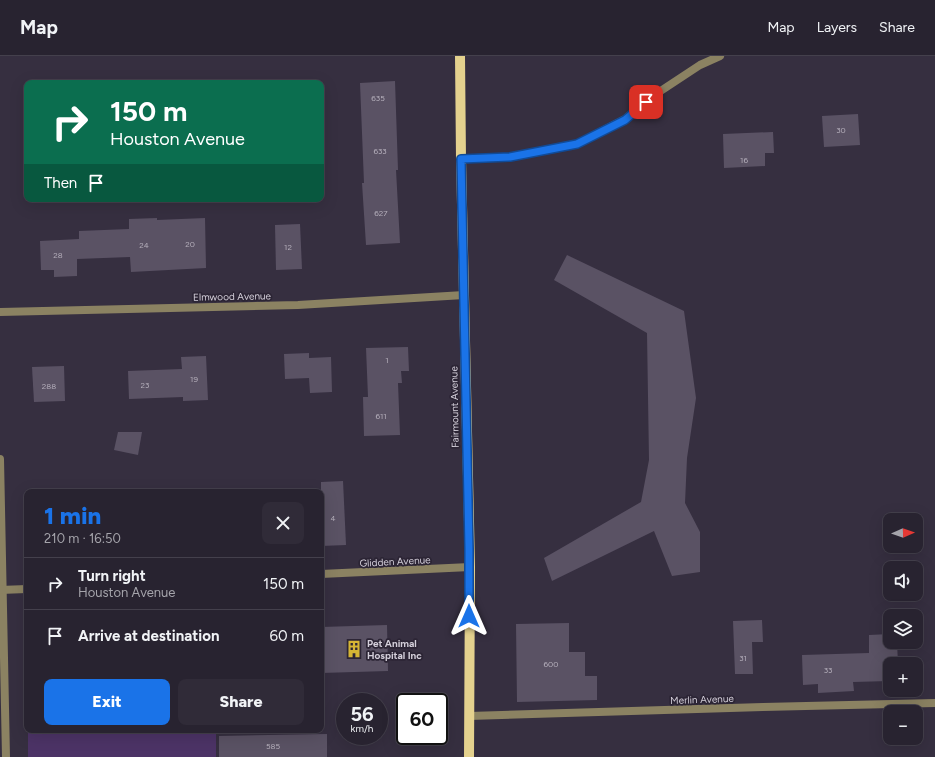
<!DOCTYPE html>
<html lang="en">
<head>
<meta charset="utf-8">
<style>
	:root { --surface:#282330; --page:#302b38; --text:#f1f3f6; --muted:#a5a4ab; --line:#44404c; --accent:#1a73e8 }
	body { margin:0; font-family:Figtree,sans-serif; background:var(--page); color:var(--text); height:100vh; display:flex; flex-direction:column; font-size:15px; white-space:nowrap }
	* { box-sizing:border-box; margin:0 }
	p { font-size:13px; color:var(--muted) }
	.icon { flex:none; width:22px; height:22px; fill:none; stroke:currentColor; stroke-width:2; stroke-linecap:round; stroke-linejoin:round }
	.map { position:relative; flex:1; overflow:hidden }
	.sheet { position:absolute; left:24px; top:433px; width:300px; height:244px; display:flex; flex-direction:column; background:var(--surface); border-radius:8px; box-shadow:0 4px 16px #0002,0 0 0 1px var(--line) }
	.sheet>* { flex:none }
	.hud { position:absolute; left:24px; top:24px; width:300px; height:122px; border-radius:8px; box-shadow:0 4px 16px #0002,0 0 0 1px var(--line); background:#0b6e4f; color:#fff; overflow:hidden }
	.needle { width:26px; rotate:88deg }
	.tools { position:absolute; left:883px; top:457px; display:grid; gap:8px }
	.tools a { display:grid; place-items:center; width:40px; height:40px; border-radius:8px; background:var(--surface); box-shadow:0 4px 16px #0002,0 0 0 1px var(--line); font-size:20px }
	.speed { position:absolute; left:336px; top:637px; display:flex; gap:8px; font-size:20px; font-weight:700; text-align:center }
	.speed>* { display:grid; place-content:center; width:52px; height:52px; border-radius:50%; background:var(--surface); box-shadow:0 4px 16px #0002,0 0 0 1px var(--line); line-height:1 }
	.speed small { font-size:10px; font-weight:400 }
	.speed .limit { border:2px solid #111; border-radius:6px; background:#fff; color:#111 }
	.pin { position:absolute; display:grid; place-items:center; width:34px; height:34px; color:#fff; margin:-17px; border-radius:8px; box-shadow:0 2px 6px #0006 }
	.me { position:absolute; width:44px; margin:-22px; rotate:0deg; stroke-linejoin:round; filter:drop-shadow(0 0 3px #0008) }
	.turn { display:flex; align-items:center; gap:14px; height:84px; padding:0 20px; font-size:18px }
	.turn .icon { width:52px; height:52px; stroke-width:2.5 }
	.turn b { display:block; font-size:28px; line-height:34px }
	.then { display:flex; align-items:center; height:38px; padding:0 20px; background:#0003; gap:8px; font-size:15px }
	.round { display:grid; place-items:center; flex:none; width:42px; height:42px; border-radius:8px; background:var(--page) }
	.overview { display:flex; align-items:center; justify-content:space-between; height:68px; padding:0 20px }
	h1 { font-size:24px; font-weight:800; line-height:30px; color:var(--accent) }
	.primary-button { display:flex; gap:8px; margin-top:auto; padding:8px 20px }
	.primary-button a { flex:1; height:46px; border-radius:8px; background:var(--accent); color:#fff; font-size:16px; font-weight:800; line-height:46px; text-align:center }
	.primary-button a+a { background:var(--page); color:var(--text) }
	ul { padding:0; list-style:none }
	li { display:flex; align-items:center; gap:12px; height:52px; padding:0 20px; border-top:1px solid var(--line) }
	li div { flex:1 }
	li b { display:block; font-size:15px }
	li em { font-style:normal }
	header { display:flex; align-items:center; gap:24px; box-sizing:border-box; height:56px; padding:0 20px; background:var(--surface); border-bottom:1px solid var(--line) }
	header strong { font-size:19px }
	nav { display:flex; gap:22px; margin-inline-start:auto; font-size:14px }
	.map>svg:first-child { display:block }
	.green { fill:#4c3366 }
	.building { fill:#5a5264 }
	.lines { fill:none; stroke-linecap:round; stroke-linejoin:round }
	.minor { stroke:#8b8262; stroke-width:8 }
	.primary { stroke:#e4d18e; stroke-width:10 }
	.route-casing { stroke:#114b97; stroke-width:10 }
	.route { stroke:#1a73e8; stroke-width:7 }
	.labels { text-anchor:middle; stroke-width:3.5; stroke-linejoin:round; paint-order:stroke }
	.number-label { font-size:8px; fill:#b6b0bc }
	.street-label { font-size:10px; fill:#d4cfda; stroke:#2c2535 }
	.poi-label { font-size:10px; font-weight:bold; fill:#d4cfda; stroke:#2c2535; text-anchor:start }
</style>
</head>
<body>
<header>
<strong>Map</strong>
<nav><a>Map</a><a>Layers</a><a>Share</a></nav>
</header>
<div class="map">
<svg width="935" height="701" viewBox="0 0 935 701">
	<rect width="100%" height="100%" fill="#362f40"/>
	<rect class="green" x="28" y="674" width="188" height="27"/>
	<g class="building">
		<polygon points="395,25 398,114 396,114 400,187 366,189 362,127 364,127 360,27"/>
		<polygon points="858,58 860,89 824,91 822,60"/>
		<polygon points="773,76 774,97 765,97 765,110 724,112 723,78"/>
		<polygon points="157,162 157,164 205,162 206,212 131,216 130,201 77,203 77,220 54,221 54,214 41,214 40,185 79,183 79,175 129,173 129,163"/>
		<polygon points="300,168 302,213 276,214 275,169"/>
		<polygon points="567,199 684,255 696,342 687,402 685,447 700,476 700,516 672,520 654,475 552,525 544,502 641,446 649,404 647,277 554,224"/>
		<polygon points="408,291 409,315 401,315 402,327 398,327 400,379 364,380 363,341 368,341 366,292"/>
		<polygon points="309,297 309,302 331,301 332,336 310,337 309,322 285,323 284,298"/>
		<polygon points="206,300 208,344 183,345 183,341 129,343 128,315 182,313 181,301"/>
		<polygon points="64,310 65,345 34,346 32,311"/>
		<polygon points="118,376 142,376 138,399 114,394"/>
		<polygon points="343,425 346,489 321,490 321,426"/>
		<polygon points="762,564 763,586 752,586 753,618 735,618 733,565"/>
		<polygon points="569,567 569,596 585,596 585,620 597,620 597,644 517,646 516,568"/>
		<polygon points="387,569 388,615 321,617 321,571"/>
		<polygon points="890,578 890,586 897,586 898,608 890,608 890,625 853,626 854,635 818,637 818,628 803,629 802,599 869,597 869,579"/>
		<polygon points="327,678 327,701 219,701 219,680"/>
	</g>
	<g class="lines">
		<g class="minor">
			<polyline points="461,103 510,101 577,88 625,63 656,38 700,9 720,0"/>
			<polyline points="0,256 298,249 464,239"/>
			<polyline points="0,403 6,701"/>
			<polyline points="321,518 470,511"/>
			<polyline points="0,534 27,533"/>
			<polyline points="469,660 763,651 935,647"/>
		</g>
		<polyline class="primary" points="460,0 461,103 470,511 469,701"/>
	</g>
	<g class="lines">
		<g class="route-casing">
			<polyline id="route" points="469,560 469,493 461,103 510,101 577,88 625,64 646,46"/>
		</g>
		<use href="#route" class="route"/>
	</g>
	<defs>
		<g id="building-bare" transform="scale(1.38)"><path d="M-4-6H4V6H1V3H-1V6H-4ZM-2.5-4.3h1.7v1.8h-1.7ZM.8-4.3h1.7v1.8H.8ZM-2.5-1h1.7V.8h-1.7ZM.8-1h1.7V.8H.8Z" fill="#d5b534" stroke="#2c2535" stroke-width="2.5" paint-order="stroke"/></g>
	</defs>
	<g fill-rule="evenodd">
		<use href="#building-bare" x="354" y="593"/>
	</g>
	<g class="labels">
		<g class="number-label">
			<text x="378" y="45">635</text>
			<text x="841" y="77">30</text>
			<text x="380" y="98">633</text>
			<text x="744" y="107">16</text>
			<text x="381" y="160">627</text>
			<text x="190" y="191">20</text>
			<text x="144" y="192">24</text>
			<text x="288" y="194">12</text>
			<text x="58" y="202">28</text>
			<text x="387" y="307">1</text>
			<text x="194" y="326">19</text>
			<text x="145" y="332">23</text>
			<text x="49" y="333">288</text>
			<text x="381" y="363">611</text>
			<text x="333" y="465">4</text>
			<text x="743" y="605">31</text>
			<text x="551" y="611">600</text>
			<text x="828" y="617">33</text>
			<text x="273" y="693">585</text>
		</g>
		<g class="street-label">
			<text transform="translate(232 240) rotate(-1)" y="4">Elmwood Avenue</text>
			<text transform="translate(454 351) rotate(-91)" y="4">Fairmount Avenue</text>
			<text transform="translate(395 505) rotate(-3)" y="4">Glidden Avenue</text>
			<text transform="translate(702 643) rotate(-2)" y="4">Merlin Avenue</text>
		</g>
		<g class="poi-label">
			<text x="367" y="591">Pet Animal<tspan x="367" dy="12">Hospital Inc</tspan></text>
		</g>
	</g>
</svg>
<div class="tools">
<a><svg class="needle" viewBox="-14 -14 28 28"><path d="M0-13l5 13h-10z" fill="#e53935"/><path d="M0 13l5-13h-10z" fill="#a5a4ab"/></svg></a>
<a><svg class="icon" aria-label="sound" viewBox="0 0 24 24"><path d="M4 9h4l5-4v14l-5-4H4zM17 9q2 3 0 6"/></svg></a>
<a><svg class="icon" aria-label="layers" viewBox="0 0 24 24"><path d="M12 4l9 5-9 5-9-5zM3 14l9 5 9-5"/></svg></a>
<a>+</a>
<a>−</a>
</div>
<div class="speed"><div>56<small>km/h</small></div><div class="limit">60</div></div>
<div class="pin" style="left:646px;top:46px;background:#d93025"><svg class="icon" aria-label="arrive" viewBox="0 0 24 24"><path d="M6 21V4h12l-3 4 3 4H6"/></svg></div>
<svg class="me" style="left:469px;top:560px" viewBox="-20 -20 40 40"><path d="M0-17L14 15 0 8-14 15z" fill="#1a73e8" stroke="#fff" stroke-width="4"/></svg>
<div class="hud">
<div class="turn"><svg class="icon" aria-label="right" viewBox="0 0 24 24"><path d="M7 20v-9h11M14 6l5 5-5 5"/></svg><div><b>150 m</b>Houston Avenue</div></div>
<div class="then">Then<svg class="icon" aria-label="arrive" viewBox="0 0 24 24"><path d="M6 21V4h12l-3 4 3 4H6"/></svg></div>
</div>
<section class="sheet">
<div class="overview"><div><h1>1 min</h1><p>210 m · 16:50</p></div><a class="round"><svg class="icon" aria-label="close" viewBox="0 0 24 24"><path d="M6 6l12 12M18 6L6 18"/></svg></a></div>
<ul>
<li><svg class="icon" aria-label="right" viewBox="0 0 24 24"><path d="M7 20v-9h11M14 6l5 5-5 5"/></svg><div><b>Turn right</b><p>Houston Avenue</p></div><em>150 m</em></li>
<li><svg class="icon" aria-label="arrive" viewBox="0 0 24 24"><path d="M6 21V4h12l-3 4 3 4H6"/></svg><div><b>Arrive at destination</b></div><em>60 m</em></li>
</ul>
<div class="primary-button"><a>Exit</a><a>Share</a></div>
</section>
</div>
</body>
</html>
